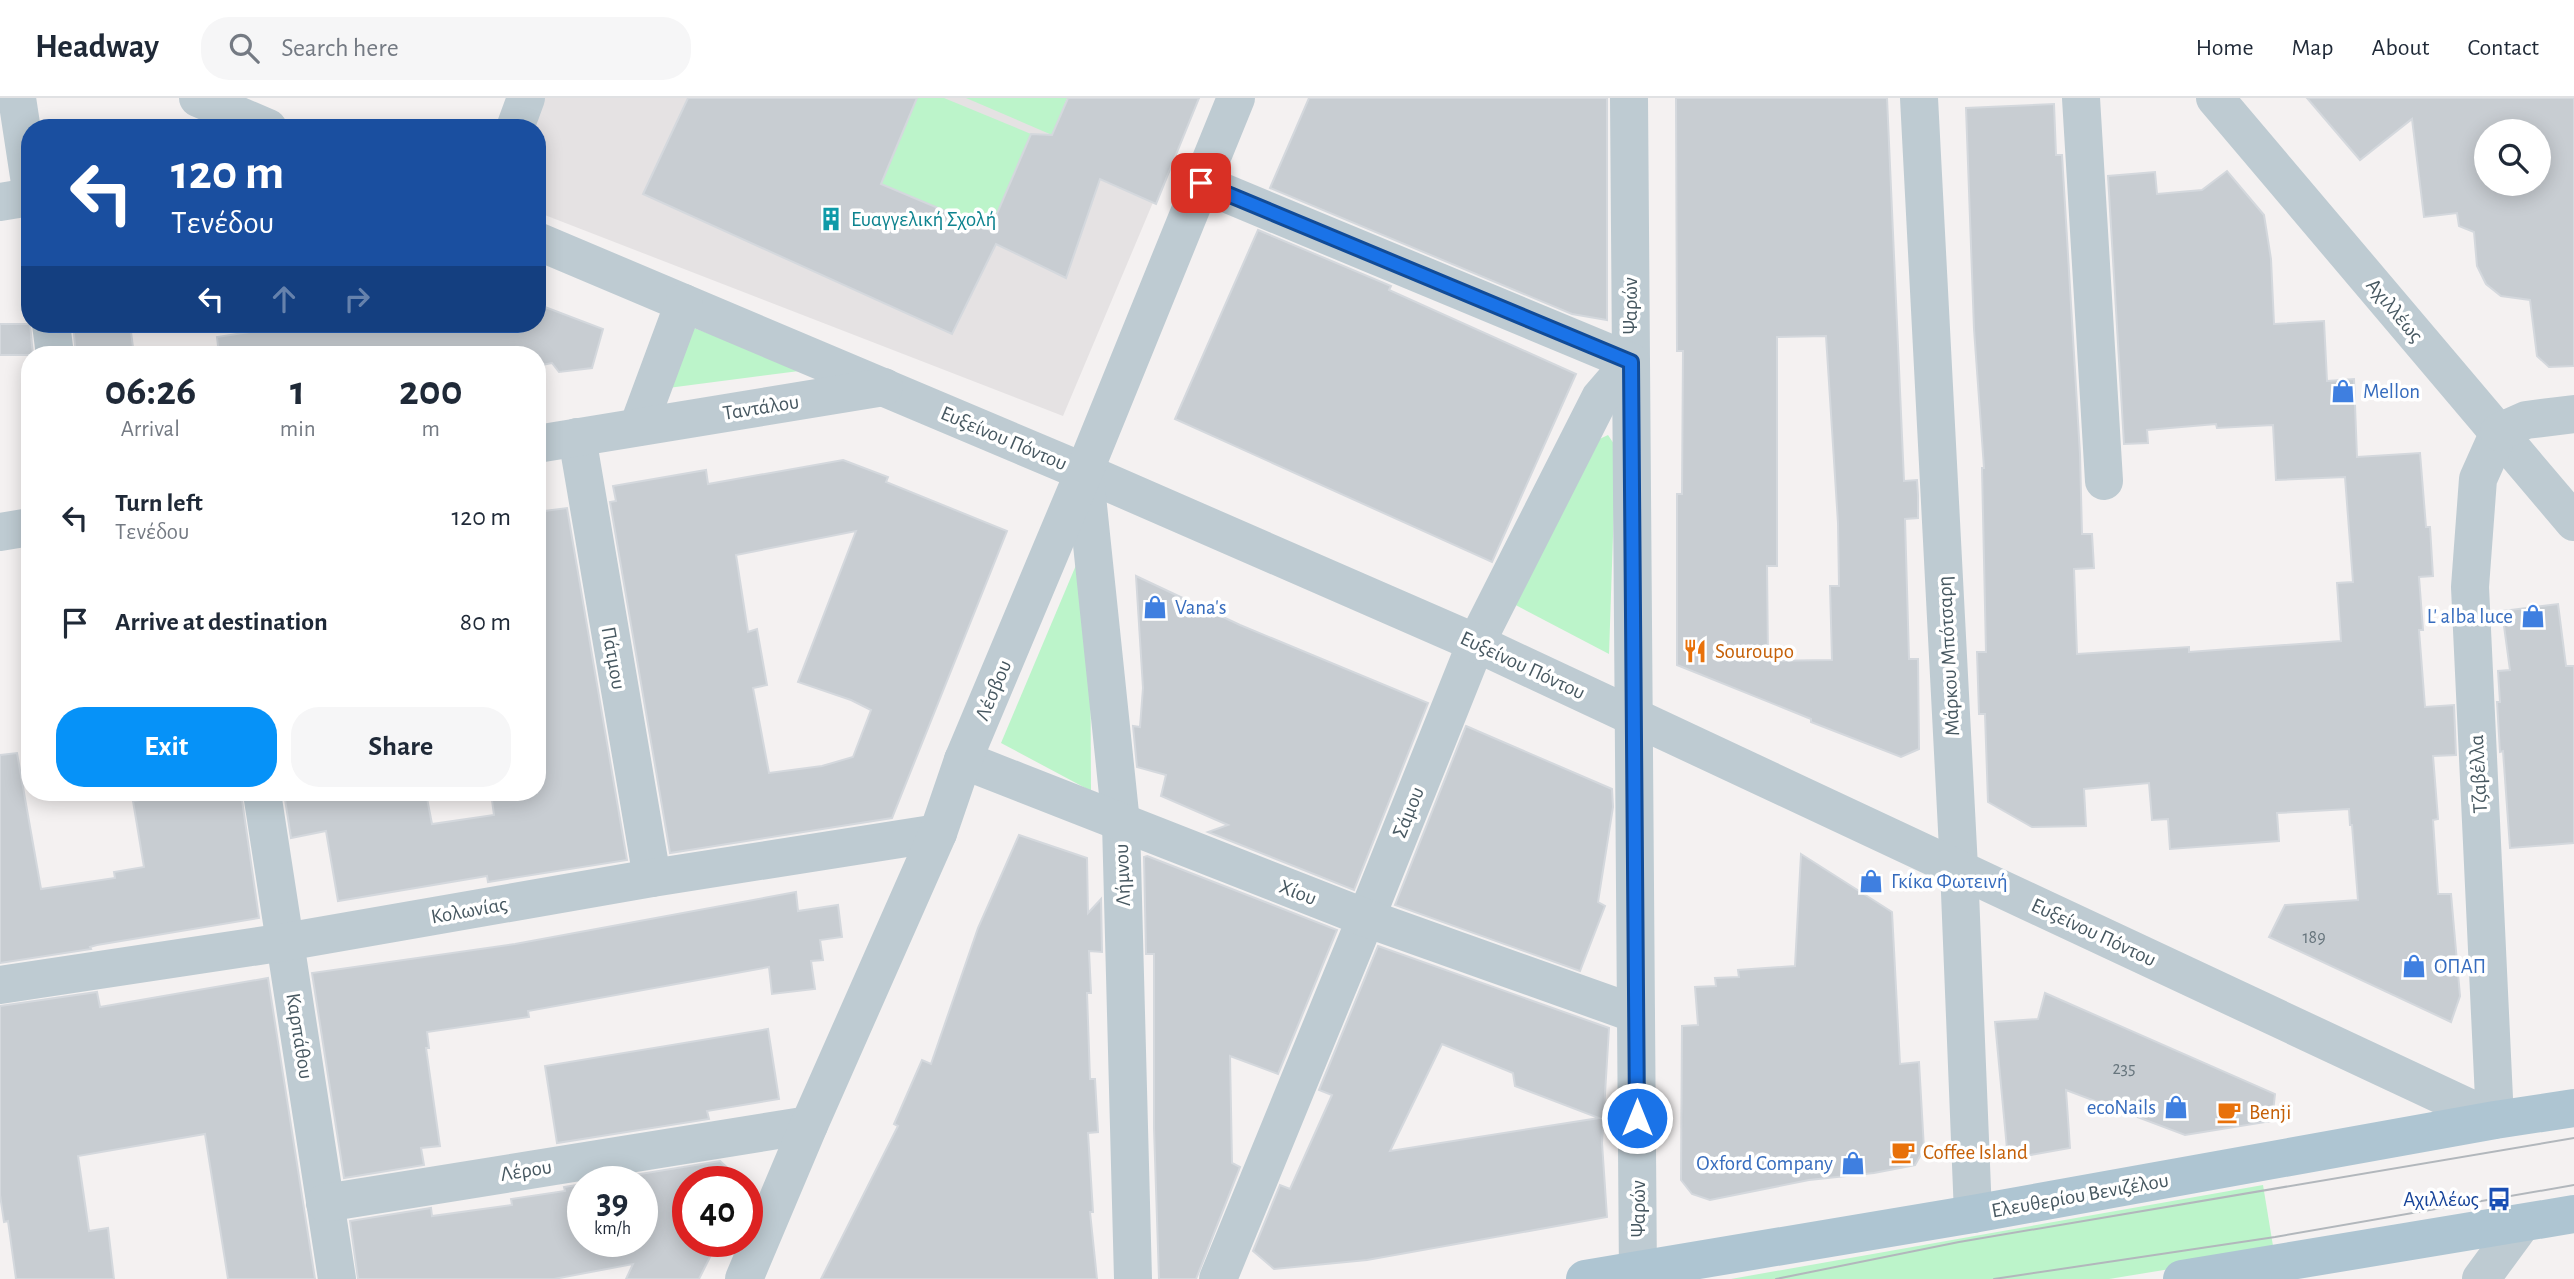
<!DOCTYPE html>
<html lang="en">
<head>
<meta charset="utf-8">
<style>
	:root { --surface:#fff; --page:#f6f6f7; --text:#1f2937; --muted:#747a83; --line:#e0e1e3; --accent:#0692f8 }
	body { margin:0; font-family:"Alegreya Sans",sans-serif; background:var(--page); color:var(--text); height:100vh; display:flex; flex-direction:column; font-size:26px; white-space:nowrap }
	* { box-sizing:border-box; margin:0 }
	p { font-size:23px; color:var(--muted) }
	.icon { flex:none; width:38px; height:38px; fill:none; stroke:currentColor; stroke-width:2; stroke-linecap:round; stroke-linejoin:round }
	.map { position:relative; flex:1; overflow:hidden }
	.details { position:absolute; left:21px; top:248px; width:525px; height:455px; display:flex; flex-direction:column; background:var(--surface); border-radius:28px; box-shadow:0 4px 18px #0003 }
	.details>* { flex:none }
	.hud { position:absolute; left:21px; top:21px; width:525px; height:214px; border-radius:28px; box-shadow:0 4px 18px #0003; background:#1a4fa0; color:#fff; overflow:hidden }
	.fabs { position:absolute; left:2474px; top:21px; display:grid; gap:14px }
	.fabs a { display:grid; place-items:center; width:77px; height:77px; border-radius:50%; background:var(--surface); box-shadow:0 4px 18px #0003; font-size:35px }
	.speed { position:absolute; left:567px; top:1068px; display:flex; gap:14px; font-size:35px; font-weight:700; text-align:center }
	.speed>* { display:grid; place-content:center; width:91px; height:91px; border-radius:50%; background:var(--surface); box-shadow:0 4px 18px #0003; line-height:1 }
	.speed small { font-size:18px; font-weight:400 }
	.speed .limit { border:10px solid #d22; background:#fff; color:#111 }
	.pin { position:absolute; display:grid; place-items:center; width:60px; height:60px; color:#fff; margin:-30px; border-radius:14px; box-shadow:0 4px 10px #0006 }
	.me { position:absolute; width:77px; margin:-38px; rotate:0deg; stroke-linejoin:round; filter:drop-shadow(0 0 5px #0008) }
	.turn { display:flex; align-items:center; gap:24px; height:147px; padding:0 35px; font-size:32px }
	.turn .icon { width:91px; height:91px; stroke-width:2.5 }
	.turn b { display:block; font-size:49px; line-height:60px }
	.lanes { display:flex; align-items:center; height:66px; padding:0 35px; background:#0003; justify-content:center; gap:35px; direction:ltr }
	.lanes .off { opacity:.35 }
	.eta { display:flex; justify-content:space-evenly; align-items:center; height:119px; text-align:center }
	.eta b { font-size:42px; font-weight:700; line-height:49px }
	.action { display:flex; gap:14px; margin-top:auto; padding:14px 35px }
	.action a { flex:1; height:80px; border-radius:28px; background:var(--accent); color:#fff; font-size:28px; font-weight:700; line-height:80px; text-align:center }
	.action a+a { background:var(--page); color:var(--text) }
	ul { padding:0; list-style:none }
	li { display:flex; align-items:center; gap:21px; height:105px; padding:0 35px }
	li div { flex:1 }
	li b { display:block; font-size:26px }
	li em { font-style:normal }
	header { display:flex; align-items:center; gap:42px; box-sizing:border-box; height:98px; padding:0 35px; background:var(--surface); border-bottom:2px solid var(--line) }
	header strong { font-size:33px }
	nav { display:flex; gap:38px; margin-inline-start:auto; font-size:24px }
	.search { width:490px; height:63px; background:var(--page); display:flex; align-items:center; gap:18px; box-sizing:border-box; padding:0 24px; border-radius:28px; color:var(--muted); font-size:26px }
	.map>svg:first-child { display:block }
	.education { fill:#e5e2e3 }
	.green { fill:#bcf4ca }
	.building { fill:#c8cdd2; stroke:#d4d8dd; stroke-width:2; fill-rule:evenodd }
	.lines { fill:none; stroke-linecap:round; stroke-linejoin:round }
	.minor { stroke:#becbd2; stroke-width:38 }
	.major { stroke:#aec5d2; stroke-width:38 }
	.tram { stroke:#b2b7bc; stroke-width:2 }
	.route-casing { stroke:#114b97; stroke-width:18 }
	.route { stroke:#1a73e8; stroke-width:12 }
	.labels { text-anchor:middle; stroke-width:7; stroke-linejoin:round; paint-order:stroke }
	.number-label { font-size:18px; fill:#67757d }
	.culture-label { font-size:21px; fill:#0d838f; stroke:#fff; text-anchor:start }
	.street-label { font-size:21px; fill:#475861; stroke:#fff }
	.shop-label { font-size:21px; fill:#366cbe; stroke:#fff; text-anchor:start }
	.food-label { font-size:21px; fill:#c56008; stroke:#fff; text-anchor:start }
	.transit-label { font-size:21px; fill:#164399; stroke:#fff; text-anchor:end }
</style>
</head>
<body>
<header>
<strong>Headway</strong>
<div class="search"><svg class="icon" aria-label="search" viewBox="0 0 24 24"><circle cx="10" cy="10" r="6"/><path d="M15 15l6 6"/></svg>Search here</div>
<nav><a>Home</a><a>Map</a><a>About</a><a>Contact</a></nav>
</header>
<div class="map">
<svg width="2574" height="1181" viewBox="0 0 2574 1181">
	<rect width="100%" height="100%" fill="#f4f1f1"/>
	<polygon class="education" points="544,0 1197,0 1063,318 537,114 537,30 534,30"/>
	<g class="green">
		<polygon points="917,0 944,0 1031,36 990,132 881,86"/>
		<polygon points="966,0 1067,0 1052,37"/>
		<polygon points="694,230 807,272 668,290"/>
		<polygon points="1608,337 1616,349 1609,556 1508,503 1585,348"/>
		<polygon points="1082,453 1090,481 1091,693 1001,645"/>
		<polygon points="2263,1087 2274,1154 2109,1181 1731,1181"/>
	</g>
	<g class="building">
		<polygon points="688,0 917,0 881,86 990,132 1031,36 1052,37 1068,0 1199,0 1156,106 1100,81 1066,180 996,146 952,236 643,96"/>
		<polygon points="1309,0 1607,0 1607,222 1572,216 1270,90"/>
		<path d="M 1676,0 L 1887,0 L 1904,383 L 1917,382 L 1918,397 L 1918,420 L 1905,421 L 1909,561 L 1918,561 L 1919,651 L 1901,659 L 1811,624 L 1811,621 L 1677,567 L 1677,396 L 1682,396 L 1683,253 L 1677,253 ZM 1826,238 L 1838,425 L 1839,488 L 1830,488 L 1832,562 L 1768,563 L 1767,468 L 1777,468 L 1777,239 Z"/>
		<path d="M 2307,0 L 2574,0 L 2574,268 L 2549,269 L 2537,258 L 2530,202 L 2501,198 L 2486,186 L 2477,168 L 2474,134 L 2459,128 L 2457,115 L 2424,119 L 2412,21 L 2360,62 ZM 2487,33 L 2539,33 L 2539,86 L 2487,86 Z"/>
		<polygon points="2054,6 2056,57 2062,57 2080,356 2082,436 2092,436 2094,470 2074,471 2077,556 2189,549 2189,554 2341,543 2337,485 2353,484 2345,379 2276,382 2273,327 2217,330 2216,326 2147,332 2148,345 2124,346 2108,78 2155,74 2157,96 2202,92 2227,73 2264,117 2271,161 2274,226 2324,223 2327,283 2354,281 2357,359 2420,355 2426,429 2430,429 2433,478 2419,479 2423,532 2419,532 2425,609 2454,607 2456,657 2433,658 2438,721 2433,722 2438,796 2451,796 2460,898 2451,924 2269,839 2285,807 2358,802 2352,727 2350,727 2349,711 2277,715 2279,743 2170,751 2168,721 2152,722 2149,685 2084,691 2086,728 2032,729 1988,704 1985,616 1979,616 1977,554 1986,554 1982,370 1984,370 1974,231 1966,10"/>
		<polygon points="1258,132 1391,188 1389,192 1576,276 1492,464 1175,321"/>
		<polygon points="537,206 603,231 592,270 559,274 552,265 537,268 537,257 219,257 217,239 300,226 537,226"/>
		<polygon points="0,226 30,226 33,257 0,257"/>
		<polygon points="73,226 130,226 134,257 76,257"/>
		<path d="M 843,362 L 888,379 L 886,384 L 1007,433 L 892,720 L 670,755 L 610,404 L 616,403 L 613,388 L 706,372 L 708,386 ZM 856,433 L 798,584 L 851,602 L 871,612 L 853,659 L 822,668 L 769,675 L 753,590 L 767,587 L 757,531 L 748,534 L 736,457 Z"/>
		<polygon points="567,410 627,762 488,784 487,778 338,803 326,733 291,740 284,695 426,695 432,726 494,717 491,695 537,695 537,414"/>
		<polygon points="1136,478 1240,527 1428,605 1354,792 1208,734 1228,727 1161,698 1166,677 1137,669 1133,628 1140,629 1143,590"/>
		<polygon points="2558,506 2566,568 2574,568 2574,745 2510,750 2503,653 2500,654 2497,604 2500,604 2498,573 2510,572 2502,513"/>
		<polygon points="1466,628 1612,691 1613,709 1598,804 1605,808 1580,873 1395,807"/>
		<polygon points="17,655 41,791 115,780 114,774 144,769 133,703 185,695 241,695 259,820 97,847 90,849 91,851 0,865 0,657"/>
		<polygon points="1019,737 1087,760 1088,815 1101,801 1102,854 1089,853 1091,895 1087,895 1090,981 1095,981 1098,1034 1088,1035 1093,1114 1090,1114 1097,1181 821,1181 898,1028 894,1026 922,962 931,966 978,830"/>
		<polygon points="1801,756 1892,814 1900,966 1919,964 1924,1051 1915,1067 1874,1075 1809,1082 1710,1102 1692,1096 1681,1082 1682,928 1698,927 1695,889 1716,888 1715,880 1739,879 1738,872 1795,868"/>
		<polygon points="1147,758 1337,832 1278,976 1230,958 1232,1065 1240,1069 1196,1181 1159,1181 1154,1030 1154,856 1146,856 1144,759"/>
		<polygon points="796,794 798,813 838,807 842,839 820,842 823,862 811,863 815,891 772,896 769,869 528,913 529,919 427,934 429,950 426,950 440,1048 421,1050 424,1067 344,1080 312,875 515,846"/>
		<path d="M 1378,848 L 1609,930 L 1602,1045 L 1607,1119 L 1367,1162 L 1274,1171 L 1253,1153 L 1280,1087 L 1290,1091 L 1332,997 L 1319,992 ZM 1442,946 L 1513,975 L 1515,988 L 1599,1020 L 1390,1053 Z"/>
		<polygon points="268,880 315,1181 228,1181 205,1036 78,1058 89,1133 108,1130 114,1181 16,1181 8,1123 4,1124 0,1097 0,908 97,894 100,909"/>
		<polygon points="2045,895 2275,996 2272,1023 2185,1037 2066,992 2070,1050 2008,1061 1995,924 2038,921"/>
		<polygon points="768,931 779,1001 707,1013 709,1021 557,1045 545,968"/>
		<polygon points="720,1063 742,1083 688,1083 688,1143 718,1143 699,1181 626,1181 633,1166 554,1181 358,1181 350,1123 431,1110 432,1118 512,1107 511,1101 565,1093 564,1089 583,1086 583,1143 642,1143 642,1083 597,1083"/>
	</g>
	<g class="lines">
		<g class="minor">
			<polyline points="17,0 30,85"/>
			<polyline points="198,0 268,30"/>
			<polyline points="1629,0 1638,1181"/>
			<polyline points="1919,0 1959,770 1973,1116"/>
			<polyline points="2081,0 2104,383"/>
			<polyline points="2215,0 2574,424"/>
			<polyline points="515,30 526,0"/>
			<polyline points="1201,85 1631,264 1600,300 1476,545 1366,820 1218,1181"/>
			<polyline points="0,104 30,99"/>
			<polyline points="537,143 1084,374 1476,545 2495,1022 2470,489 2478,381 2499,334"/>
			<polyline points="51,226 55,257"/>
			<polyline points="638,329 684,205"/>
			<polyline points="2499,334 2526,322 2574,316"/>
			<polyline points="577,339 652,780"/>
			<polyline points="537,346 884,289"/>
			<polyline points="1085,379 1121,725 1133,1181"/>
			<polyline points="0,434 30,429"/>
			<polyline points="963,662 1366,820 1636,916"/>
			<polyline points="262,695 337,1181"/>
			<polyline points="0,887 285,844 652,780 938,735"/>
			<polyline points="325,1105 809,1027"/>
			<polyline points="744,1181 809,1027 938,735 963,662 1084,374 1236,0"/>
			<polyline points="2481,1181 2522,1125"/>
		</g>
		<g class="major">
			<polyline points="1585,1181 1973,1116 2495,1022 2574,1010"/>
			<polyline points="2182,1181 2574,1116"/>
		</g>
		<g class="tram">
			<polyline points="1776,1181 1959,1144 2574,1040"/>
			<polyline points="1994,1181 2275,1139 2574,1087"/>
		</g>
	</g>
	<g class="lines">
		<g class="route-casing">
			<polyline id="route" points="1201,85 1631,264 1637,1020"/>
		</g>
		<use href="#route" class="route"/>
	</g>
	<defs>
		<g id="building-bare" transform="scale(1.89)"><path d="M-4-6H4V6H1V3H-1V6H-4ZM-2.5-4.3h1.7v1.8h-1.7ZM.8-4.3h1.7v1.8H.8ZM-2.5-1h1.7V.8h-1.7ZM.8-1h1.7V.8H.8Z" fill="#0f9aa8" stroke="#fff" stroke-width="2.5" paint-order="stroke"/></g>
		<g id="shop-bare" transform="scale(1.89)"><path d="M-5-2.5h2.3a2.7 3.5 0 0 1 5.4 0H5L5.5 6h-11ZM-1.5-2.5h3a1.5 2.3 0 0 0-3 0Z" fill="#3f7fe0" stroke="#fff" stroke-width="2.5" paint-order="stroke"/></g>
		<g id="restaurant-bare" transform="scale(1.89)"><path d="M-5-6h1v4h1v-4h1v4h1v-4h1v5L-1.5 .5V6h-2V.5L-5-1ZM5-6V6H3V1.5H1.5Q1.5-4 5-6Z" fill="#e8710a" stroke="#fff" stroke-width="2.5" paint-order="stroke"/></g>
		<g id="cafe-bare" transform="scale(1.89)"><path d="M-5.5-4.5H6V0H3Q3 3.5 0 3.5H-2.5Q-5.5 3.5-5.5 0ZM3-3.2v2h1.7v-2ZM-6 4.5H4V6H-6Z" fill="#e8710a" stroke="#fff" stroke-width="2.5" paint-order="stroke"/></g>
		<g id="bus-bare" transform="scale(1.89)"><path d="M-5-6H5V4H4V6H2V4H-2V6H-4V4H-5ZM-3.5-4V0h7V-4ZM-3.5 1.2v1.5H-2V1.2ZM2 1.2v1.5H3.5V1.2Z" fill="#1a4fb4" stroke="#fff" stroke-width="2.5" paint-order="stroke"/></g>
	</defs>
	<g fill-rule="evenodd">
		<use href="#building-bare" x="831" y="121"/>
		<use href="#shop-bare" x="2343" y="293"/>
		<use href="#shop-bare" x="1155" y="509"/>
		<use href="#shop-bare" x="2533" y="518"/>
		<use href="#restaurant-bare" x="1695" y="553"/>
		<use href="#shop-bare" x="1871" y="783"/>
		<use href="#shop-bare" x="2414" y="868"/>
		<use href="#shop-bare" x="2176" y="1009"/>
		<use href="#cafe-bare" x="2229" y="1014"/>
		<use href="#cafe-bare" x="1903" y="1054"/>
		<use href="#shop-bare" x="1853" y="1065"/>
		<use href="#bus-bare" x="2499" y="1101"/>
	</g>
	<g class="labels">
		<g class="number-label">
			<text x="2314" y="845">189</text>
			<text x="2124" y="976">235</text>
		</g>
		<g class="culture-label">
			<text x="851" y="128">Ευαγγελική Σχολή</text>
		</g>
		<g class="street-label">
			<text transform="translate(1630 208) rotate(-90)" y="7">Ψαρών</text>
			<text transform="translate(2395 212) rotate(50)" y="7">Αχιλλέως</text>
			<text transform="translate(761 309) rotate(-9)" y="7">Ταντάλου</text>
			<text transform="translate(1004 340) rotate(23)" y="7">Ευξείνου Πόντου</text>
			<text transform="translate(1948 558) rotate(-93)" y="7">Μάρκου Μπότσαρη</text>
			<text transform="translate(614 560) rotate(80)" y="7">Πάτμου</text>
			<text transform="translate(1523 567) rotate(25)" y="7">Ευξείνου Πόντου</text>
			<text transform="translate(993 592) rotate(-67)" y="7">Λέσβου</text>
			<text transform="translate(2478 676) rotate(-93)" y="7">Τζαβέλλα</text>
			<text transform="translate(1408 714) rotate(-68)" y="7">Σάμου</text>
			<text transform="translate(1122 777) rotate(-92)" y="7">Λήμνου</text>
			<text transform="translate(1298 794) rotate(21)" y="7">Χίου</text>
			<text transform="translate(469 812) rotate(-10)" y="7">Κολωνίας</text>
			<text transform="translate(2094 834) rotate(25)" y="7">Ευξείνου Πόντου</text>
			<text transform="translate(300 938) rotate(81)" y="7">Καρπάθου</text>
			<text transform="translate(526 1072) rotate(-9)" y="7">Λέρου</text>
			<text transform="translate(2080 1097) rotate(-10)" y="7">Ελευθερίου Βενιζέλου</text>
			<text transform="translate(1638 1111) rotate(-90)" y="7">Ψαρών</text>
		</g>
		<g class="shop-label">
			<text x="2363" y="300">Mellon</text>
			<text x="1175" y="516">Vana's</text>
			<text x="2513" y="525" text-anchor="end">L' alba luce</text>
			<text x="1891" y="790">Γκίκα Φωτεινή</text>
			<text x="2434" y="875">ΟΠΑΠ</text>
			<text x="2156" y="1016" text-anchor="end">ecoNails</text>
			<text x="1833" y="1072" text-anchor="end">Oxford Company</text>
		</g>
		<g class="food-label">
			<text x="1715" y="560">Souroupo</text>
			<text x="2249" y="1021">Benji</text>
			<text x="1923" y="1061">Coffee Island</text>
		</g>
		<g class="transit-label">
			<text x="2479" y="1108">Αχιλλέως</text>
		</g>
	</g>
</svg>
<div class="fabs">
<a><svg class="icon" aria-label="search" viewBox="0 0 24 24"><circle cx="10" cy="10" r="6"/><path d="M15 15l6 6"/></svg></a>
</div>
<div class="speed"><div>39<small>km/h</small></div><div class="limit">40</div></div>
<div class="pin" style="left:1201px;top:85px;background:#d93025"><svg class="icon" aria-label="arrive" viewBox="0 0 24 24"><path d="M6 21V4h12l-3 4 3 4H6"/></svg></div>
<svg class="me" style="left:1637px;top:1020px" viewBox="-20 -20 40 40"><circle r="17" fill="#1a73e8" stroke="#fff" stroke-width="3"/><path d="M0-11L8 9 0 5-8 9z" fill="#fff"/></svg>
<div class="hud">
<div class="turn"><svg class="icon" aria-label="left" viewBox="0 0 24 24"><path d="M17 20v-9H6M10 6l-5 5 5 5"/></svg><div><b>120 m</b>Τενέδου</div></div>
<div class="lanes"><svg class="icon" aria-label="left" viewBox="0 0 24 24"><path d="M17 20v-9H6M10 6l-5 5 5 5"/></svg><svg class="icon off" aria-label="ahead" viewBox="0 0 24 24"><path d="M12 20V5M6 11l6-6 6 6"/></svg><svg class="icon off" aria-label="right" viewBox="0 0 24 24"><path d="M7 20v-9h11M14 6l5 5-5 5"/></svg></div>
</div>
<section class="details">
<div class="eta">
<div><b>06:26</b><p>Arrival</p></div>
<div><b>1</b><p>min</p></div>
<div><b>200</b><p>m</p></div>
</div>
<ul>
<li><svg class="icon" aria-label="left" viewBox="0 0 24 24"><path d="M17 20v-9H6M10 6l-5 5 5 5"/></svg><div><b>Turn left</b><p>Τενέδου</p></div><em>120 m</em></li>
<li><svg class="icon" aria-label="arrive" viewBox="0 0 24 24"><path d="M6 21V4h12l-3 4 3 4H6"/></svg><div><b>Arrive at destination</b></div><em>80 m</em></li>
</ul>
<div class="action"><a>Exit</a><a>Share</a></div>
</section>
</div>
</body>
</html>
